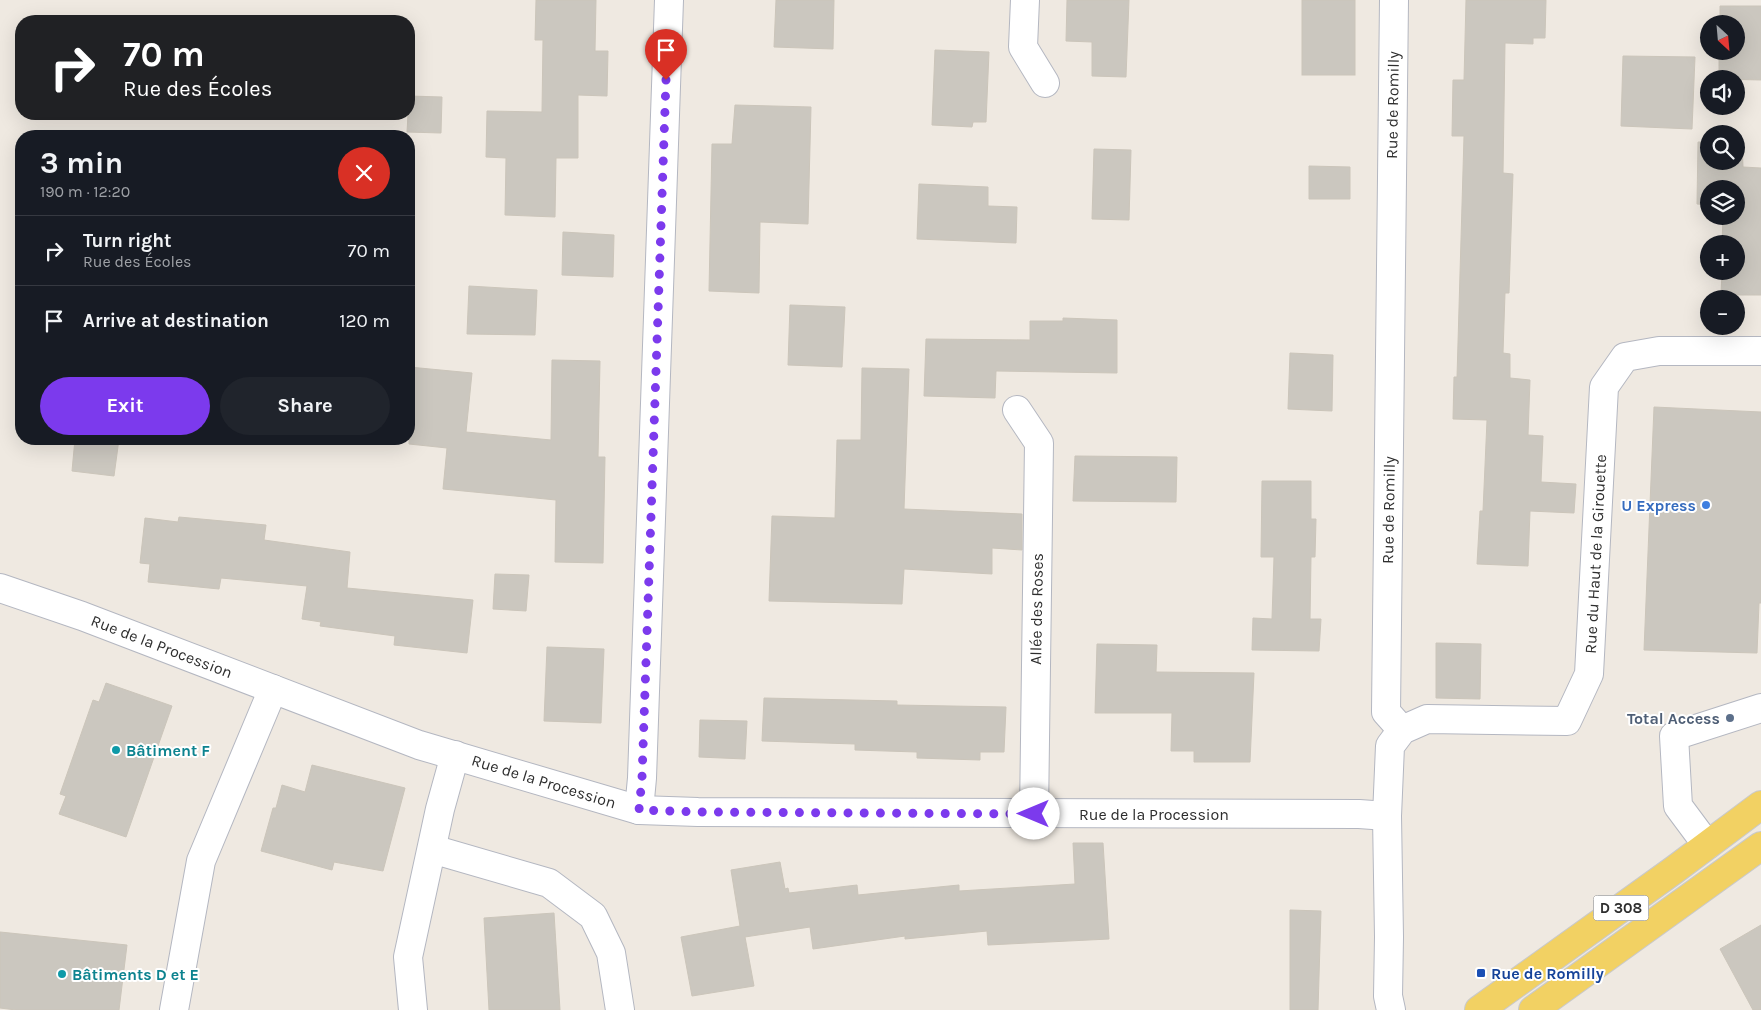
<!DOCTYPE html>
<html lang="en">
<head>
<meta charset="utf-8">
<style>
	:root { --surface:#171b24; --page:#20242c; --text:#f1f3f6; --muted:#9ea1a6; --line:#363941; --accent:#7c3aed }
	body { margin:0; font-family:Karla,sans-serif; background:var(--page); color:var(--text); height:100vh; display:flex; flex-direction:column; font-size:19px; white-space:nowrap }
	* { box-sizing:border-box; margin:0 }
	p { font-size:16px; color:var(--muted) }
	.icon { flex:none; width:28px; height:28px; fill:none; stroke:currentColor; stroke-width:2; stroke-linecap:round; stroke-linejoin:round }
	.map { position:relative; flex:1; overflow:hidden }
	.drawer { position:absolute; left:15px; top:130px; width:400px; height:315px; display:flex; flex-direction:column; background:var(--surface); border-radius:20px; box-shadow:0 5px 20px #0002 }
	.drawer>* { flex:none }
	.guide { position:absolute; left:15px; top:15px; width:400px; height:105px; border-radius:20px; box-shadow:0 5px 20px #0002; background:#202124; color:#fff; overflow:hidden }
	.needle { width:32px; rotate:154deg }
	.fabs { position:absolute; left:1700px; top:15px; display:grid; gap:10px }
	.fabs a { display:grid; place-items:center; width:45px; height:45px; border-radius:50%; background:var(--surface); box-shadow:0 5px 20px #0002; font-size:25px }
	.pin { position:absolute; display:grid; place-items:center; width:42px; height:42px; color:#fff; margin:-51px -21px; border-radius:50% 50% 50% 0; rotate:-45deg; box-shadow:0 0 5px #0007 }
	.pin .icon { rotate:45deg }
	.me { position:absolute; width:55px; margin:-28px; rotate:270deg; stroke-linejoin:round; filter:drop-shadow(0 0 4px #0008) }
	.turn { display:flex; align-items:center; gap:18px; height:105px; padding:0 25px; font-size:22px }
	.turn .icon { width:65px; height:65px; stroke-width:2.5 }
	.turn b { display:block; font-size:35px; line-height:42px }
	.round { display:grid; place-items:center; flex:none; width:52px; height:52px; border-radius:26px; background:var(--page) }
	.head { display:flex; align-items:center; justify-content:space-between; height:85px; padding:0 25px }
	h1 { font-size:30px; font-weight:700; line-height:38px }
	.primary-button { display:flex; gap:10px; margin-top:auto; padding:10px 25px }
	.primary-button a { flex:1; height:58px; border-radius:30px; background:var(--accent); color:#fff; font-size:20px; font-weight:700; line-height:58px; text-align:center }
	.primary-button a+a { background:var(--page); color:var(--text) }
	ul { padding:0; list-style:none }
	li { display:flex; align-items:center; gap:15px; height:70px; padding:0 25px; border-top:1px solid var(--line) }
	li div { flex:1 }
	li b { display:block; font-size:19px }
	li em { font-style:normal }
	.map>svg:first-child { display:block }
	.building { fill:#cbc7bf; stroke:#cbc5ba }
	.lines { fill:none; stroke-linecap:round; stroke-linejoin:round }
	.minor-casing { stroke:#b4b7c1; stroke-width:30 }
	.major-casing { stroke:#c9c9c9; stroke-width:30 }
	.minor { stroke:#fff; stroke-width:28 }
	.major { stroke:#f2d163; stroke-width:28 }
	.route { stroke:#7c3aed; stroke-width:9; stroke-dasharray:0 16.2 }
	.shop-dot { fill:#3f7fe0; stroke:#fff; stroke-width:2 }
	.service-dot { fill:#5c6f8a; stroke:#fff; stroke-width:2 }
	.culture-dot { fill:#0f9aa8; stroke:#fff; stroke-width:2 }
	.transit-dot { fill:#1a4fb4; stroke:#fff; stroke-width:2 }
	.labels { text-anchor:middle; stroke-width:4; stroke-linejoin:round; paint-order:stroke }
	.shield { fill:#fff; stroke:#6d6d6d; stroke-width:1 }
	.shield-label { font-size:15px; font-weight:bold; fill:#2e2e2e }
	.street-label { font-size:16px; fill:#2e2e2e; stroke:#fff }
	.shop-label { font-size:16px; font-weight:bold; fill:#366cbe; stroke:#fff; text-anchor:end }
	.service-label { font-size:16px; font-weight:bold; fill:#4e5e75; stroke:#fff; text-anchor:end }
	.culture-label { font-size:16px; font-weight:bold; fill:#0d838f; stroke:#fff; text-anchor:start }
	.transit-label { font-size:16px; font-weight:bold; fill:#164399; stroke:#fff; text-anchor:start }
</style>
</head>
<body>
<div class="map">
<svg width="1761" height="1010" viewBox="0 0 1761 1010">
	<rect width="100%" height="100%" fill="#efe9e1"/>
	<g class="building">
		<polygon points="536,0 596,0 595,51 608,51 607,96 578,95 578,158 556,158 555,217 505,215 506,158 486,157 487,111 542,112 543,40 535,40"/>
		<polygon points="776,0 834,0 833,49 774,47"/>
		<polygon points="1067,0 1129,0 1126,77 1092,76 1092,42 1066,41"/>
		<rect x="1302" y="0" width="53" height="75"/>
		<polygon points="1466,0 1546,0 1545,38 1533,38 1533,44 1505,43 1503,173 1513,174 1509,293 1505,293 1503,353 1510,354 1510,378 1530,380 1528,435 1543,436 1541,482 1576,484 1574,513 1530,511 1528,566 1477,564 1480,511 1483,511 1487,420 1453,419 1454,377 1457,377 1464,136 1452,136 1453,80 1464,80"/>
		<polygon points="1720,6 1761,6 1761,80 1719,79 1719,51 1736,51 1736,24 1720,24"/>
		<polygon points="935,50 989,52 986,122 973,122 972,127 932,125"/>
		<polygon points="1623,56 1695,57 1692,129 1621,126"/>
		<polygon points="409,96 442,97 441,133 407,132"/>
		<polygon points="735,105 811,107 808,224 760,222 759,293 709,291 712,144 732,144"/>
		<polygon points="1698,142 1709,142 1709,161 1736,161 1736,143 1742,143 1743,167 1761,168 1761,295 1721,295 1722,271 1736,271 1736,244 1722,244 1723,216 1736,216 1736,189 1709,189 1709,205 1697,204"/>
		<polygon points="1094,149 1131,150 1129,220 1092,219"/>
		<polygon points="1309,166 1350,167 1350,199 1309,199"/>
		<polygon points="919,184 988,187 988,206 1017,207 1016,243 917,239"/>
		<polygon points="563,232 614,235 613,277 562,275"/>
		<polygon points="469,286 537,290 535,335 467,334"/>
		<polygon points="790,305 845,307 842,367 788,365"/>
		<polygon points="1063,318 1117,320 1117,373 996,371 995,398 924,396 926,339 1030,340 1030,321 1063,321"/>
		<polygon points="1290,353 1333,355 1332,411 1288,409"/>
		<polygon points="552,360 600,361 598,457 605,457 603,563 555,562 556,500 443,489 447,448 409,444 409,367 472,373 466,432 551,440"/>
		<polygon points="862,368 909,369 904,509 1022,514 1022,550 992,548 992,574 904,569 902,604 769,601 772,516 835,518 837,440 861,440"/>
		<polygon points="1654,407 1761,412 1761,603 1759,603 1757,653 1644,650"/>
		<polygon points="75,439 119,439 114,476 72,471"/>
		<polygon points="1075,456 1177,457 1176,502 1073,501"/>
		<polygon points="1262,481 1311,481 1311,519 1316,519 1315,557 1311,557 1310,619 1321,619 1319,651 1252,650 1253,618 1272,619 1274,557 1261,557"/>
		<polygon points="179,517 266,525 264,540 350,552 347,588 473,600 467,653 394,645 395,636 320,626 321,622 302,619 307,586 221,578 219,589 148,582 150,564 140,563 145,518 178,522"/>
		<polygon points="495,574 529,575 526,611 493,609"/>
		<polygon points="1436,643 1481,644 1480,699 1436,698"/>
		<polygon points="1097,644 1157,645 1156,672 1254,673 1250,762 1194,762 1194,751 1171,751 1172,713 1095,713"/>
		<polygon points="547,647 604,649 601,723 544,721"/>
		<polygon points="106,683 172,706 126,837 59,814 66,796 60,794 93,700 99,702"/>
		<polygon points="764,698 897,701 897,705 1006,707 1004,752 980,752 980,760 917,758 917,752 855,750 855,744 762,741"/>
		<polygon points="700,720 747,721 745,759 699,757"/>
		<polygon points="312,765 405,788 383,871 334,862 332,870 261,851 273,808 276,808 282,785 305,792"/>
		<polygon points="1073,843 1103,843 1109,939 988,945 987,931 905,939 905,936 813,949 810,927 745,937 754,986 692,996 681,937 740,926 731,870 780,862 785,889 788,888 789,893 857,885 858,895 959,885 959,891 1075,884"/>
		<polygon points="1290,910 1321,911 1318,1010 1290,1010"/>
		<polygon points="554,913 560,1010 489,1010 484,918"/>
		<polygon points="1761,925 1761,1010 1753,1010 1720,949"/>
		<polygon points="0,932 127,945 119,1010 16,1010 0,1008"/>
	</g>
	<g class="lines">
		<g class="minor-casing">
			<g id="minor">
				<polyline points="1025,0 1023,47 1045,83"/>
				<polyline points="1394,0 1386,712 1402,730"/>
				<polyline points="1017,410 1039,443 1034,814"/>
				<polyline points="0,588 82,616 419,745 639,810 698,812 1359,814 1387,816"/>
				<polyline points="639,810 642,778 669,0"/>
				<polyline points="1707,845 1678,806 1674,736 1761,708"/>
				<polyline points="432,849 549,883 593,916 611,953 620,1010"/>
				<polyline points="174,1010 201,861 273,689"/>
				<polyline points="413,1010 408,957 440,809 455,755"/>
				<polyline points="1391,1010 1388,996 1389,937 1387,816 1390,746 1402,730 1427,719 1567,721 1589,674 1604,387 1625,357 1659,351 1761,351"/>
			</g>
		</g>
		<g class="major-casing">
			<g id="major">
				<polyline points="1479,1010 1674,870 1761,805"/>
				<polyline points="1533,1010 1761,846"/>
			</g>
		</g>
		<use href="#minor" class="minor"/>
		<use href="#major" class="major"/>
	</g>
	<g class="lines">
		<polyline class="route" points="666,80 642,778 639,810 698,812 1034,814"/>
	</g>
	<circle class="shop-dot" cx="1706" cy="505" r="5"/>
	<circle class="service-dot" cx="1730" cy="718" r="5"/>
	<g class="culture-dot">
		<circle cx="116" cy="750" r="5"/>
		<circle cx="62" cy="974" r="5"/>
	</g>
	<rect class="transit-dot" x="1476" y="968" width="10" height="10" rx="2.5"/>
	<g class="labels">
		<rect class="shield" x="1593.5" y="895.5" width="55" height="25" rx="4"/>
		<g class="shield-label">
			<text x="1621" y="913">D 308</text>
		</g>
		<g class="street-label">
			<text transform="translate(1392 105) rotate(-89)" y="6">Rue de Romilly</text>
			<text transform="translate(1388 510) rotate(-89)" y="6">Rue de Romilly</text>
			<text transform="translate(1595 554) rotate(-87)" y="6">Rue du Haut de la Girouette</text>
			<text transform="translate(1036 609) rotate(-89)" y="6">Allée des Roses</text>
			<text transform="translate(162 646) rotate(21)" y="6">Rue de la Procession</text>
			<text transform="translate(544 781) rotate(17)" y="6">Rue de la Procession</text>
			<text x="1154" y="820">Rue de la Procession</text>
		</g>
		<g class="shop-label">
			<text x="1696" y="511">U Express</text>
		</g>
		<g class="service-label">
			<text x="1720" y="724">Total Access</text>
		</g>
		<g class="culture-label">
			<text x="126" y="756">Bâtiment F</text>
			<text x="72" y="980">Bâtiments D et E</text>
		</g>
		<g class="transit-label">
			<text x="1491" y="979">Rue de Romilly</text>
		</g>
	</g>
</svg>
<div class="fabs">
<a><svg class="needle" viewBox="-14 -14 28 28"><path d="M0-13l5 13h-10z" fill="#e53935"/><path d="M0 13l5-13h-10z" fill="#9ea1a6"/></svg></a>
<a><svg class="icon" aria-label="sound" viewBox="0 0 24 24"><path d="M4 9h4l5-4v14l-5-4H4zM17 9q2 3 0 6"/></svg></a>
<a><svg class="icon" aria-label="search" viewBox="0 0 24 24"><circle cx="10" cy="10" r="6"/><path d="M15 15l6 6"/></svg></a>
<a><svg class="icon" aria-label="layers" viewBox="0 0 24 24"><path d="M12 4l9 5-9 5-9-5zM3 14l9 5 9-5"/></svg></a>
<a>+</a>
<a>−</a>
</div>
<div class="pin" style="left:666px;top:80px;background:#d93025"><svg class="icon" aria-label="arrive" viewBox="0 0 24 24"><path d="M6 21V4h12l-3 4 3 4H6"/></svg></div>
<svg class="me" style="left:1034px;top:814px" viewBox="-20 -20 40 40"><circle r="19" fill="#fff"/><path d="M0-13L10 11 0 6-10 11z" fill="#7c3aed"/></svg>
<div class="guide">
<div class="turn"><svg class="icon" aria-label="right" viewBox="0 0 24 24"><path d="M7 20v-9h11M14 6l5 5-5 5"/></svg><div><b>70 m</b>Rue des Écoles</div></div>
</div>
<section class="drawer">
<div class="head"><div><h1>3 min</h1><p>190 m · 12:20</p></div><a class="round" style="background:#d93025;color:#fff"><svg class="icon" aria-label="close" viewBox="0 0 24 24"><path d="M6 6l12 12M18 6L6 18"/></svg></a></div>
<ul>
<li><svg class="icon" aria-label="right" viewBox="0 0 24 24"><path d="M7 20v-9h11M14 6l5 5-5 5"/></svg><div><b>Turn right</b><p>Rue des Écoles</p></div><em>70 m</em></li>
<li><svg class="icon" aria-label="arrive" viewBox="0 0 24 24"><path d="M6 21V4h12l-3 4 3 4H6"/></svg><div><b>Arrive at destination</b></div><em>120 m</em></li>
</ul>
<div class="primary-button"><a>Exit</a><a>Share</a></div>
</section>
</div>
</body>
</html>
